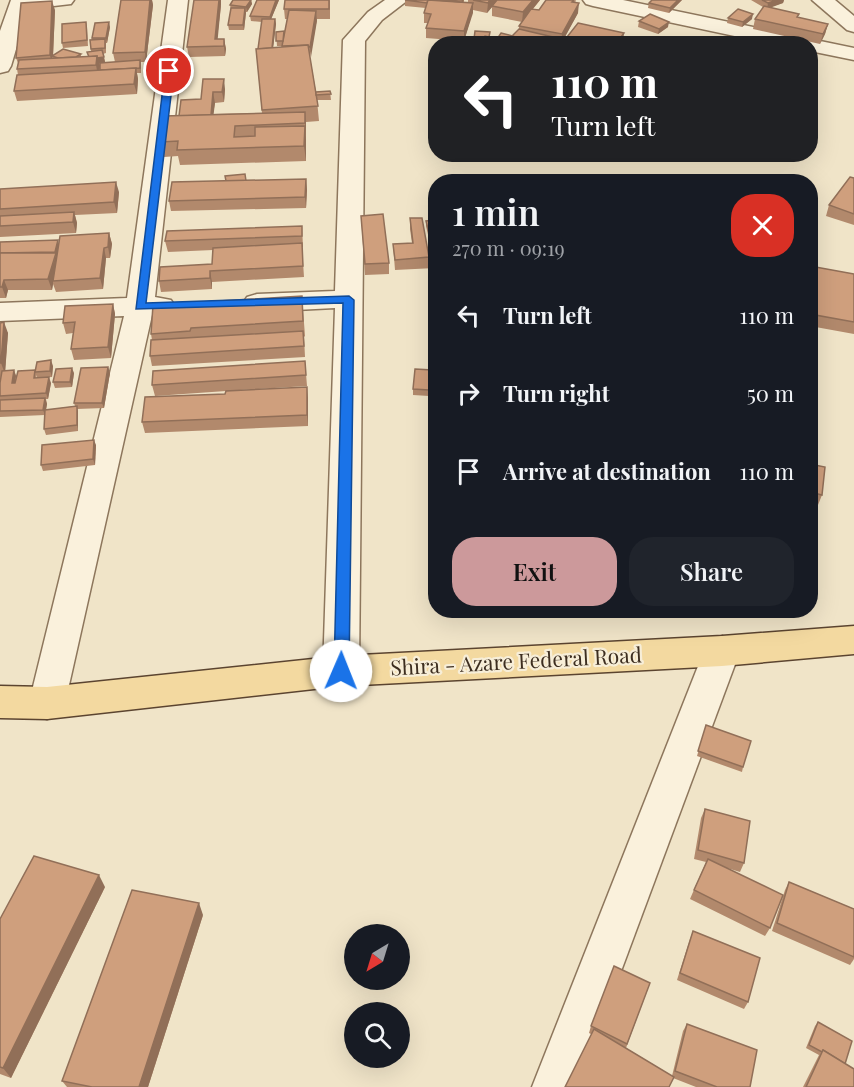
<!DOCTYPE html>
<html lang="en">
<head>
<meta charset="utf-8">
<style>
	:root { --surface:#171b24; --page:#20242c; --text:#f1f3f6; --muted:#9ea1a6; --accent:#cc999b }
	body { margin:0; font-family:"Playfair Display",serif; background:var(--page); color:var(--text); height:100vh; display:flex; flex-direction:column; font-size:22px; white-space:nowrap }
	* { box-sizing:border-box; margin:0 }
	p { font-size:20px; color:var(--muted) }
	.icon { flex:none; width:33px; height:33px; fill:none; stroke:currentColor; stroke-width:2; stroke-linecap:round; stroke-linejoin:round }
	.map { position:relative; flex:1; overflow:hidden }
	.panel { position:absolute; left:428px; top:174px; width:390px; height:444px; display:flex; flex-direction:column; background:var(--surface); border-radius:24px; box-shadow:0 6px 24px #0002 }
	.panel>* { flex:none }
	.hud { position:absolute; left:428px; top:36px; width:390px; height:126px; border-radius:24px; box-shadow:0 6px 24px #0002; background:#202124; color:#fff; overflow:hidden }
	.needle { width:39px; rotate:218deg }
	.fabs { position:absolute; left:344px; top:924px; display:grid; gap:12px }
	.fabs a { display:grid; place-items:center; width:66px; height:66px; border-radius:50%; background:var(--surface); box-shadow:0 6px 24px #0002; font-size:30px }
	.pin { position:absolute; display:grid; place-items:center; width:51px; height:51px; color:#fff; margin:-26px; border:3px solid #fff; border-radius:50%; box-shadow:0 2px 6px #0007 }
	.me { position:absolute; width:66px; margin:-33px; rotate:1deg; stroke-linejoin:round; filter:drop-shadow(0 0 4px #0008) }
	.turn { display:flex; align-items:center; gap:21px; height:126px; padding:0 24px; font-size:27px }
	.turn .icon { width:78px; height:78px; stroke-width:2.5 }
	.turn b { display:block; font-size:42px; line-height:51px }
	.round { display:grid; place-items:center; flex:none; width:63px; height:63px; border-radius:24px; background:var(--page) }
	.summary { display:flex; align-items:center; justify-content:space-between; height:102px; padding:0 24px }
	h1 { font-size:36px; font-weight:600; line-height:45px }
	.primary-button { display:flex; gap:12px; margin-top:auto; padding:12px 24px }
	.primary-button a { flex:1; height:69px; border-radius:24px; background:var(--accent); color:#111; font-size:24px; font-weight:600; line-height:69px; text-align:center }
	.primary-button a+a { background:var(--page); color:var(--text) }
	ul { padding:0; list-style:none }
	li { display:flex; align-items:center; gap:18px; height:78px; padding:0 24px }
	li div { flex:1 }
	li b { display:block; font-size:22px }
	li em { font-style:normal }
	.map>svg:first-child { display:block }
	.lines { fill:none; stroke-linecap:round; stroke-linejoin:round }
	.minor-casing { stroke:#8d765c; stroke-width:3 }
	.major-casing { stroke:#5b4430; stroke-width:3 }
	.minor { fill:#faf1dc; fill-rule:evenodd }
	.major { fill:#f3d9a0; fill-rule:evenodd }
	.wall { fill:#b2896c }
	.shaded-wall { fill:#916f58 }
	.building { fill:#cf9f7d; stroke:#916f58; stroke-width:1.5 }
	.route { fill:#1a73e8; stroke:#114b97; stroke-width:1.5 }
	.labels { text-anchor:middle; stroke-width:4.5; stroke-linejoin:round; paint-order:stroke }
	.street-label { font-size:21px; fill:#3d2e20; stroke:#f7eed8 }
</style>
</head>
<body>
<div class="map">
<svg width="854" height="1087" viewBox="0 0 854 1087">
	<rect width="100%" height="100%" fill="#f0e4c8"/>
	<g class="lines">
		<g class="minor-casing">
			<g id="minor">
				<polygon points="11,0 74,0 71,4 28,9 11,66 8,71 0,73 0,31"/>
				<polygon points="168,0 188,0 155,297 171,300 175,306 171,312 152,315 65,703 60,714 47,719 34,714 29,703 124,316 0,321 0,303 127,298"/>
				<polygon points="385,0 408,0 382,20 365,41 359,671 354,682 341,686 328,682 323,671 335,308 257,312 247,309 243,303 247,297 257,294 335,291 343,40 368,12"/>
				<polygon points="583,0 623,0 854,48 854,60 810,51 810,44 772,44 593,6 586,4"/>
				<polygon points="812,0 835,0 854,16 854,32 847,30"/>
				<polygon points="722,636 735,641 740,651 578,1087 532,1087 704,651 709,641"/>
			</g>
		</g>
		<g class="major-casing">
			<polygon id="major" points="854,626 854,654 722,666 341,686 47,719 0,718 0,686 47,687 341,656 722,636"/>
		</g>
		<use href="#minor" class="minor"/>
		<use href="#major" class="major"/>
	</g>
	<g class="wall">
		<polygon points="121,0 152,0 153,5 146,62 141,62 141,73 137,73 138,79 137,94 17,101 14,91 18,75 17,69 18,63 16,58 55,10 53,56 81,54 81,57 89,57 91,51 90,40 92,40 92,38 110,27 107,43 106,43 106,53 103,54 105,62 115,62 113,53"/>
		<polygon points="251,0 252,4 247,12 246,12 244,30 229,30 228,25 231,10 230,5"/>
		<polygon points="257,0 279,0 271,19 275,19 276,24 273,48 282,47 282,46 277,46 276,32 284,35 287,19 285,19 284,9 330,0 330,19 317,19 310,57 316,92 330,91 331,100 317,100 319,121 306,122 306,161 180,165 178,156 164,157 161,142 179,116 201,99 203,79 225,89 224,102 215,103 213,114 262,113 256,49 258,49 262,22 251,21 250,16"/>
		<polygon points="405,0 464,0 464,2 468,3 468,0 540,0 533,9 539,10 576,0 575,3 578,13 561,44 552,42 552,44 474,44 474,39 490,37 497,39 513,36 519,29 519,26 522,22 492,16 492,7 487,13 473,10 464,41 426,38 426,28 428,23 424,23 424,13 426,8 405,6"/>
		<polygon points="682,0 669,13 648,8 649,3"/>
		<polygon points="751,0 784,0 783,3 770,7 798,18 828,24 825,34 820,44 753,29 755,19 763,7"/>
		<polygon points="221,5 217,39 224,39 226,49 225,56 189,57 187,47"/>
		<polygon points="728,18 752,19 742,27 727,23"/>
		<polygon points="639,21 668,27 658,34 638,27"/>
		<polygon points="86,22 87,27 88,46 63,48 62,43"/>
		<polygon points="624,33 622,44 566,44 567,37"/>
		<polygon points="499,154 536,154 534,161 499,156"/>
		<polygon points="854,178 854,225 826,216 829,205"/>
		<polygon points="306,179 307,190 306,208 171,211 169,201 246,181"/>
		<polygon points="0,189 119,192 117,213 75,215 77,223 76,233 0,237"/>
		<polygon points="361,216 389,263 389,274 365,275"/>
		<polygon points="410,218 429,256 429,239 426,226 426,221 435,220 435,268 395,270 393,244 412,243 410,229"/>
		<polygon points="302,226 303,247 302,247 304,277 212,282 212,289 161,292 159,281 212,264 213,250 168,252 165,241"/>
		<polygon points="109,233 112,244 110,258 106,258 103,289 56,292 53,284 52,290 8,290 6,298 0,298 0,242 59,244"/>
		<polygon points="810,266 854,274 854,334 810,326"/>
		<polygon points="302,296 305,336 304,337 305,357 152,366 150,356 152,340 151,334"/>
		<polygon points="113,304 115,314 111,358 74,360 71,349 73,333 66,334 63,323"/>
		<polygon points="0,323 8,333 5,371 14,370 16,376 15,383 35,370 36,372 53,366 52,377 37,378 37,375 36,378 51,383 48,399 46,399 47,404 46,410 75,406 74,403 108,367 110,373 104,408 77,409 78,431 46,435 44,429 45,415 0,417"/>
		<polygon points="305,361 307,386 240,390 308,398 308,426 145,433 142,422 225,394 226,391 155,396 152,385"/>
		<polygon points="74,373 72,387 55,388 53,382"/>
		<polygon points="431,375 429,396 413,395 413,389"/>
		<polygon points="96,445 95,465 43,471 41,465"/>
		<polygon points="810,464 822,495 818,505 810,504"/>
		<polygon points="706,725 743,767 742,772 697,756"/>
		<polygon points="705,809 744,863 740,872 727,868 770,928 765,936 690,899 706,862 694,859 701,818"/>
		<polygon points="789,882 854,909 854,959 850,965 772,931 785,890"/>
		<polygon points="105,887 11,1078 0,1074 0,919"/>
		<polygon points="203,915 148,1087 67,1087 62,1081"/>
		<polygon points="693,931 748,1002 744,1009 677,980 690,939"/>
		<polygon points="650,983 626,1048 672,1076 683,1031 687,1024 750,1087 696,1087 673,1078 589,1033 591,1026"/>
		<polygon points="818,1022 845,1064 854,1087 803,1087 819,1055 806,1048 815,1026"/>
	</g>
	<g class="shaded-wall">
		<polygon points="150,0 152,0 153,5 146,62 145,52"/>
		<polygon points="219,0 221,0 221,5 217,46 215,39"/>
		<polygon points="251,0 252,4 247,12 246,7"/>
		<polygon points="276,0 279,0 270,22 270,17"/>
		<polygon points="490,0 498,0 487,13 488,3"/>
		<polygon points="533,0 540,0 522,22 523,12"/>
		<polygon points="678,0 682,0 669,13 670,8"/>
		<polygon points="777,0 784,0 783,3 767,9 768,3"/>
		<polygon points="52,1 55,10 53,56 52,56 52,65 50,55"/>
		<polygon points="473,3 473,13 464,41 464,31"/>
		<polygon points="579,3 578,13 561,44 562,34"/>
		<polygon points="245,8 246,13 244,30 243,25"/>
		<polygon points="316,11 317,21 311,57 310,47"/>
		<polygon points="753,14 752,19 742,27 743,22"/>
		<polygon points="275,19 276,24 272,57 271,52"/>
		<polygon points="109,22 110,27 107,43 106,38"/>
		<polygon points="669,22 668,27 658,34 659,29"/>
		<polygon points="828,24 825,34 820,44 823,34"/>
		<polygon points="624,33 622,44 616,44"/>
		<polygon points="553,37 552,44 547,44"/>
		<polygon points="224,39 226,49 225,56 224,46"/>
		<polygon points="104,57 105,62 99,63 100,66 98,76 96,65 89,59"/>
		<polygon points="136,68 138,79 137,94 134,84"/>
		<polygon points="224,79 225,89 224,102 222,92"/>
		<polygon points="213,92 215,103 212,127 211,117"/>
		<polygon points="305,112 306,126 306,138 305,123"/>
		<polygon points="305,126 306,140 306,161 304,146"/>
		<polygon points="306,179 307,190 306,208 305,197"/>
		<polygon points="116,182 119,192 117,213 114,202"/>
		<polygon points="74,212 77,223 76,233 73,222"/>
		<polygon points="109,233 112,244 110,258 108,247"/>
		<polygon points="58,240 59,246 53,281 53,284 52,290 48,279 56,255 55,252"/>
		<polygon points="104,248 106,258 103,289 100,278"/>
		<polygon points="210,271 212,282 212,289 210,278"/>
		<polygon points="4,280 8,290 6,298 2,287"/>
		<polygon points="113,304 115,314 111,358 108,347"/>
		<polygon points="4,322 8,333 5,374 1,363"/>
		<polygon points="51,360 53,366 52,377 50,371"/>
		<polygon points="108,367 110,373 104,408 102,403"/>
		<polygon points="72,368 74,373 72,387 70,382"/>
		<polygon points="14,370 16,376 14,389 12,383"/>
		<polygon points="49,377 51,383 48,399 46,393"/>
		<polygon points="307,387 308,398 308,426 307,415"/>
		<polygon points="45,398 47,404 45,415 43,410"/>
		<polygon points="77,406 78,411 78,431 77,425"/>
		<polygon points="94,440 96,445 95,465 93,459"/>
		<polygon points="99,875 105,887 11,1078 3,1068"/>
		<polygon points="199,903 203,915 148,1087 139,1087"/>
	</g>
	<g class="building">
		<polygon points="121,0 150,0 145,52 113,53"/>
		<polygon points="194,0 219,0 215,39 224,39 224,46 187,47"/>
		<polygon points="233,0 251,0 246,7 230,5"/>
		<polygon points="257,0 276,0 270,17 250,16"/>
		<polygon points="285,0 329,0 329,9 284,9"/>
		<polygon points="405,0 428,0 427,3"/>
		<polygon points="428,0 473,3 464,31 426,28 431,14 424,13"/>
		<polygon points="437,0 463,0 462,2"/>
		<polygon points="473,0 490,0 488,3"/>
		<polygon points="497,0 533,0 523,12 492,6"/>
		<polygon points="546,0 574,0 572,2 579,3 562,34 519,26 531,9 539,10"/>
		<polygon points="652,0 678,0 670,8 649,3"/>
		<polygon points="762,0 777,0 768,3"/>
		<polygon points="52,1 50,55 16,58 21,3"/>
		<polygon points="764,6 799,14 797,17 828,24 823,34 755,19"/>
		<polygon points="231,8 245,8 243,25 228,25"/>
		<polygon points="738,9 753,14 743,22 728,18"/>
		<polygon points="289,10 316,11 310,47 309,47 308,45 282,46"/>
		<polygon points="650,14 669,22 659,29 639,21"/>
		<polygon points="262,19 275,19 272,48 258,49"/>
		<polygon points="86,22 87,40 62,43 62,24"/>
		<polygon points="109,22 106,38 92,38 95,23"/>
		<polygon points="578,23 624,33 616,44 594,44 567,37"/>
		<polygon points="519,29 553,37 547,44 478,44 485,36 507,41"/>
		<polygon points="284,31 283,41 276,41 276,32"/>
		<polygon points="475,31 490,32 489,37 485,36 483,39 474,39"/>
		<polygon points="501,33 513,36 507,41 497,39"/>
		<polygon points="633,38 660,44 628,44"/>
		<polygon points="105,39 105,48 91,49 90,40"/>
		<polygon points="308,45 318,106 262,110 256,49"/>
		<polygon points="63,49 81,54 76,57 58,58 52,56"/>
		<polygon points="102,50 104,57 97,58 97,56 89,57 87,52"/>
		<polygon points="97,56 96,65 17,69 19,60"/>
		<polygon points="140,60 140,68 100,70 100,63"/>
		<polygon points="136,68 134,84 14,91 17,75"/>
		<polygon points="203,79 224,79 222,92 213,92 211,115 179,116 181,100 201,99"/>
		<polygon points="330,91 331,94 316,95 316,92"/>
		<polygon points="305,112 305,123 235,126 234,137 255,136 255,127 305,126 304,146 177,150 178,141 161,142 164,116"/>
		<polygon points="245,174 246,181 226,181 225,176"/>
		<polygon points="850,177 854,178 854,214 829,205"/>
		<polygon points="306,179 305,197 169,201 172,182"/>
		<polygon points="116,182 114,202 0,209 0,189"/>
		<polygon points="74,212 73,222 0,226 0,216"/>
		<polygon points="383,214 389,263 365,264 361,216"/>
		<polygon points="410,218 422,218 429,257 395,260 393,244 413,243"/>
		<polygon points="435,220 435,233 429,233 426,221"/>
		<polygon points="302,226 302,236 165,241 167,231"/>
		<polygon points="109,233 108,247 104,248 100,278 53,281 60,236"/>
		<rect x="429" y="236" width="6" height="26"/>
		<polygon points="58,240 55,252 0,253 0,242"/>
		<polygon points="302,243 303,266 210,271 210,278 159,281 160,267 212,264 213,248"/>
		<polygon points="0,253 56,253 48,279 4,280 2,287 0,287"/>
		<polygon points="810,266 854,274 854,322 810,314"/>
		<polygon points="302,296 303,321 191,328 190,331 151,334 153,305"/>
		<polygon points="113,304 108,347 71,349 75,322 63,323 65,306"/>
		<polygon points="4,322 1,363 0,363 0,323"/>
		<polygon points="303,331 304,346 150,356 151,340"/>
		<polygon points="51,360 50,371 35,372 37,362"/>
		<polygon points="305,361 306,375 152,385 153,371"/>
		<polygon points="108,367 102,403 74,403 81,368"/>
		<polygon points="72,368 70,382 53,382 56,369"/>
		<polygon points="415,369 432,370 429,390 413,389"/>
		<polygon points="14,370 12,383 15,383 18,371 35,370 34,378 49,377 46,393 0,396 0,383 2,371"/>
		<polygon points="307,387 307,415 142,422 145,397 225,394 226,391"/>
		<polygon points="45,398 43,410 0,411 0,400"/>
		<polygon points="77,406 77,425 44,429 45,410"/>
		<polygon points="94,440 93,459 41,465 42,445"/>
		<polygon points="810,464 825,467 822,495 810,492"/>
		<polygon points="706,725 751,741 743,767 698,751"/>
		<polygon points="705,809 750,821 744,863 698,850"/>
		<polygon points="34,856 99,875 3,1068 0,1067 0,919"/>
		<polygon points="708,859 783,895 770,928 694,890"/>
		<polygon points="789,882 854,909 854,957 777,923"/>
		<polygon points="132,890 199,903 139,1087 92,1087 62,1081"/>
		<polygon points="693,931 760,958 748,1002 680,973"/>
		<polygon points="614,966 650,983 627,1044 591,1026"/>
		<polygon points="818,1022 852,1041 845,1064 823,1050 822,1052 809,1045"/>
		<polygon points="687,1024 757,1050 750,1087 717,1087 675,1071"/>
		<polygon points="594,1029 674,1077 669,1087 565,1087"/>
		<polygon points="823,1050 854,1069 854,1087 806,1087"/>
	</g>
	<polygon class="route" points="169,68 174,71 146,303 349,296 354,300 349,671 341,678 334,671 343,303 136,309 165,71"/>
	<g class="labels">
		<g class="street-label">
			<text transform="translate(516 662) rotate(-3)" y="7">Shira - Azare Federal Road</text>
		</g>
	</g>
</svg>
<div class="fabs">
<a><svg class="needle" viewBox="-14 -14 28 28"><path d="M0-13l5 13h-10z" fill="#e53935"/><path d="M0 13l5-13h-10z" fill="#9ea1a6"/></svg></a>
<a><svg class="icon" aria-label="search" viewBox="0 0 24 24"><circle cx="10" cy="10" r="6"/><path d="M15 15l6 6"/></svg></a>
</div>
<div class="pin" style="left:169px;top:71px;background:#d93025"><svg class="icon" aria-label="arrive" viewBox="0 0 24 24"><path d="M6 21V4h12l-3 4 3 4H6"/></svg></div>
<svg class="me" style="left:341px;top:671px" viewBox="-20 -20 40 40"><circle r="19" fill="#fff"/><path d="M0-13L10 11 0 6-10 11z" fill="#1a73e8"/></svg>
<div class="hud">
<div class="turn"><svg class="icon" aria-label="left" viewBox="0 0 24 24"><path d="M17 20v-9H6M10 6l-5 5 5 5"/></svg><div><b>110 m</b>Turn left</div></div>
</div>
<section class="panel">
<div class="summary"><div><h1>1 min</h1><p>270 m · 09:19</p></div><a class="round" style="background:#d93025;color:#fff"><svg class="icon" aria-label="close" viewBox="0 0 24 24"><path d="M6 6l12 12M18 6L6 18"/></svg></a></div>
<ul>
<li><svg class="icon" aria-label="left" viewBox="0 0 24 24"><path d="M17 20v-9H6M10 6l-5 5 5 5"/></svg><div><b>Turn left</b></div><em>110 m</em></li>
<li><svg class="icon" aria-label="right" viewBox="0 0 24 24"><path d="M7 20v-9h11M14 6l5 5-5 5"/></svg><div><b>Turn right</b></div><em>50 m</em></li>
<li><svg class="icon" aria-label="arrive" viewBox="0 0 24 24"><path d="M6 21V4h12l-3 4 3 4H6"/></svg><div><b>Arrive at destination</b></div><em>110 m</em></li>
</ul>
<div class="primary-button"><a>Exit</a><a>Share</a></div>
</section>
</div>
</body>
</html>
